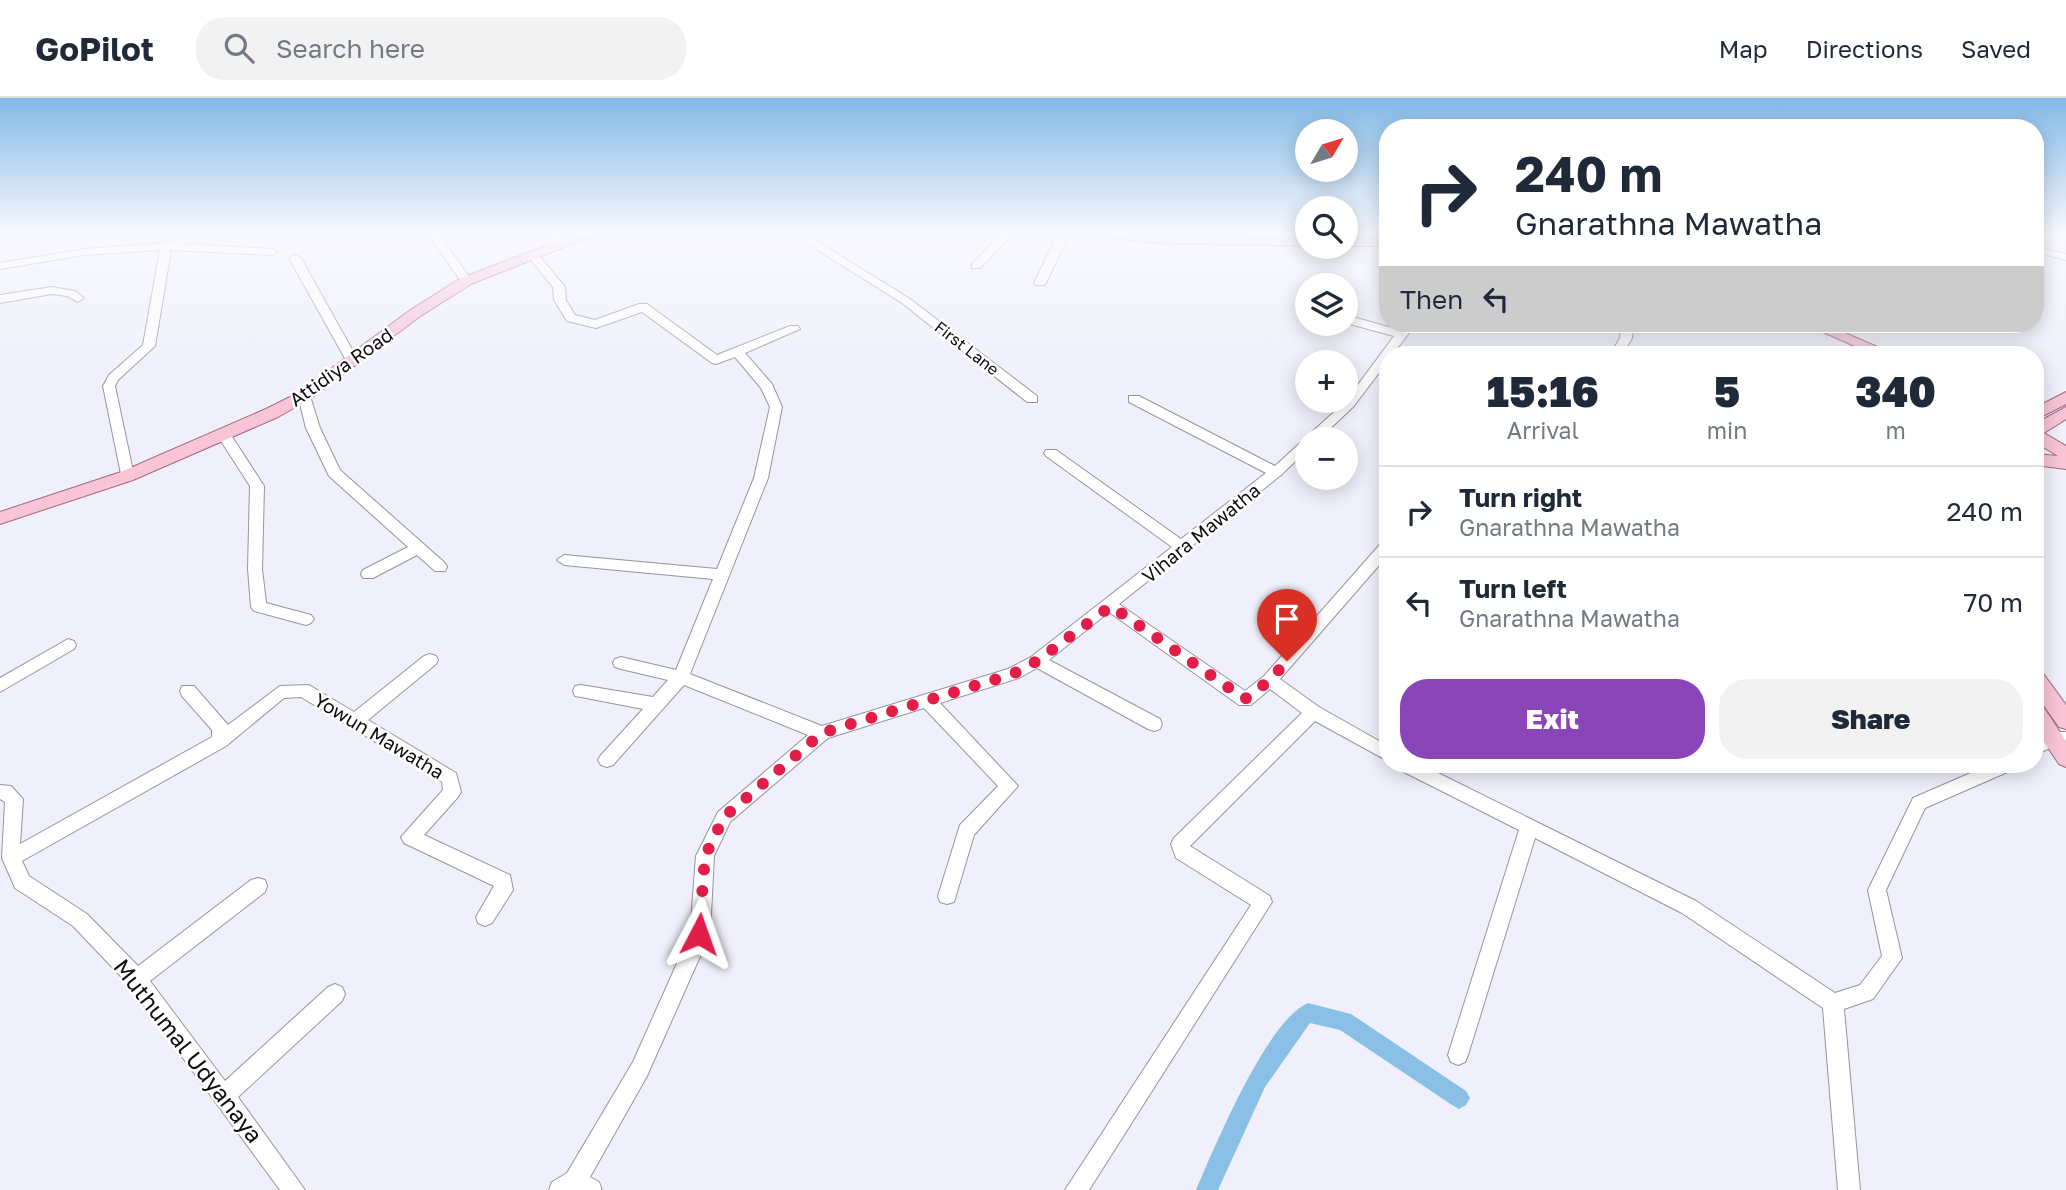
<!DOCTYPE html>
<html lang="en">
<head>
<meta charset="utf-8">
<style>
	:root { --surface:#fff; --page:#f2f2f3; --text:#1f2937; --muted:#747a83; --line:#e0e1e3; --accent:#8a45b8 }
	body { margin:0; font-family:"Golos Text",sans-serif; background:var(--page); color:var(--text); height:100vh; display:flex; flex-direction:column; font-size:26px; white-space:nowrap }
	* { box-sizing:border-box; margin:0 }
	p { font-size:23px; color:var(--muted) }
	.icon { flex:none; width:38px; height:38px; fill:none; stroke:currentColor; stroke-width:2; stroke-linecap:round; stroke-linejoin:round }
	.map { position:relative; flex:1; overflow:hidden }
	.panel { position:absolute; left:1379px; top:248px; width:665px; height:427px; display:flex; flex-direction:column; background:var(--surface); border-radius:28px; box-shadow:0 4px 18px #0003 }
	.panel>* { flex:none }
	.hud { position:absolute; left:1379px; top:21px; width:665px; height:214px; border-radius:28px; box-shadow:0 4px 18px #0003; background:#fff; color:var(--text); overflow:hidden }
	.needle { width:46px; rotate:52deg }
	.fabs { position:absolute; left:1295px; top:21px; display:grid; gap:14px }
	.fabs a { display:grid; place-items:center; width:63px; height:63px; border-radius:50%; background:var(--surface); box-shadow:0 4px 18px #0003; font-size:35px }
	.pin { position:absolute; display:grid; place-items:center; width:60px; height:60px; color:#fff; margin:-72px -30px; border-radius:50% 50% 50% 0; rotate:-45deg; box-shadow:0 0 7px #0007 }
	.pin .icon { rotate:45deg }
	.me { position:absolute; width:77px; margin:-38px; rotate:4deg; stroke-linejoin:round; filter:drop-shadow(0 0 5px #0008) }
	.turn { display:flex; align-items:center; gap:24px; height:147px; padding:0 21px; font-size:32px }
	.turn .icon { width:91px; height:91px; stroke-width:2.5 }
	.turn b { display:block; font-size:49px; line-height:60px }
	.then { display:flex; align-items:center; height:66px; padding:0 21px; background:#0003; gap:14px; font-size:26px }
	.eta { display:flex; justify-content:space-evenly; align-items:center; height:119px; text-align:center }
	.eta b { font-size:42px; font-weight:800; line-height:49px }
	.cta { display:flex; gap:14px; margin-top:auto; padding:14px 21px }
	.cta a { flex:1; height:80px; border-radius:28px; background:var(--accent); color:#fff; font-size:28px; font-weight:800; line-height:80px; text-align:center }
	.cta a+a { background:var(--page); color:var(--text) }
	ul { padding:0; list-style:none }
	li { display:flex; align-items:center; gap:21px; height:91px; padding:0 21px; border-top:2px solid var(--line) }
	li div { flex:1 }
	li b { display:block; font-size:26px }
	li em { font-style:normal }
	header { display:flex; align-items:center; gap:42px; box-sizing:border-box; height:98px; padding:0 35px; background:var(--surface); border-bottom:2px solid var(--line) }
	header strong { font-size:33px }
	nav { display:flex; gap:38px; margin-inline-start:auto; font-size:24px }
	.search { width:490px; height:63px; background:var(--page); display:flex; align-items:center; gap:18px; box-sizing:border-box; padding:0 24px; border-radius:28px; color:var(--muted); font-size:26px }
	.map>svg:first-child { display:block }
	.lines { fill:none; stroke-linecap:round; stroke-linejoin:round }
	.canal { fill:#8ac0e5; fill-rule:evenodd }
	.minor-casing { stroke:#9595a0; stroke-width:2 }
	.major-casing { stroke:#a26a80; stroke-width:2 }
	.minor { fill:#fff; fill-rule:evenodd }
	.major { fill:#f8c4d6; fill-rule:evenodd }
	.route { stroke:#e11d48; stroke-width:12; stroke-dasharray:0 21.6 }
	.labels { text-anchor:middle; stroke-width:5; stroke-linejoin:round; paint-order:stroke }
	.far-street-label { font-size:16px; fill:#0d0d11; stroke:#fff }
	.street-label { font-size:19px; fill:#0d0d11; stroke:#fff }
	.near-street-label { font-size:23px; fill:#0d0d11; stroke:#fff }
</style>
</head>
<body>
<header>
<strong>GoPilot</strong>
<div class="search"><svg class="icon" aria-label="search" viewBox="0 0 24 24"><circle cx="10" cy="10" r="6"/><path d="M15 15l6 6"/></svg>Search here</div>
<nav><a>Map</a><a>Directions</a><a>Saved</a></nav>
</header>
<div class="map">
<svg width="2066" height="1092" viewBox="0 0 2066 1092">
	<rect width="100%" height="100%" fill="#f0f0fc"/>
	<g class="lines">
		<path class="canal" d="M 1308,905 L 1351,916 L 1466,993 L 1470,1000 L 1466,1007 L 1459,1011 L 1452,1007 L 1340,932 L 1310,925 L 1265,989 L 1218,1092 L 1196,1092 C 1214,1050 1267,922 1308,905 Z"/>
		<g class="minor-casing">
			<g id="minor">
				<polygon points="198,134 215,134 184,146 272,151 278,154 272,157 171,152 155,248 118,282 115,288 134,378 127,383 122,381 103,288 109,277 143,247 160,152 84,157 0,171 0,165 84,151 165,145"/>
				<polygon points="546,134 557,134 566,145 556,147"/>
				<polygon points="789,134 802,134 910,201 1037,298 1037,304 1027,304 902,205"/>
				<polygon points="1003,134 1015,134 980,170 972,170 972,166"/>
				<polygon points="1059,134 1070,134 1046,185 1044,187 1036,187 1034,185"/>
				<polygon points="430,135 438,135 472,183 470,185 462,185 429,137"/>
				<polygon points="2035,148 2066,156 2066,162 2035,154"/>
				<polygon points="533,154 537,155 565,189 566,202 575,217 595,222 639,206 647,206 717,257 790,228 798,228 800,231 745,255 772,286 782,309 768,380 690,576 822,628 1008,571 1031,559 1172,449 1046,358 1044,355 1046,352 1056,352 1181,441 1266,375 1129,304 1129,298 1139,298 1275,368 1346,303 1394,238 1346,225 1346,217 1399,232 1404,226 1416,226 1392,257 1388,257 1388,263 1353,309 1319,341 1307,341 1307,352 1281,377 1119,506 1245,593 1264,578 1383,443 1388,442 1388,457 1280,581 1319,609 1388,648 1388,663 1315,623 1190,748 1270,798 1272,804 1089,1092 1065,1092 1251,807 1176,760 1171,746 1174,740 1302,615 1270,591 1251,607 1239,607 1109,514 1049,562 1160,621 1162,626 1160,631 1154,633 1148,631 1037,570 1019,580 940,605 1018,688 974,737 954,804 947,806 940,804 938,798 960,727 998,688 924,610 828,640 730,724 714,758 710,836 647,978 590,1079 599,1084 602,1092 549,1092 552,1084 567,1075 633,964 690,836 696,758 718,714 808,637 684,587 613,667 607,669 601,667 598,662 601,657 643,611 581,599 575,598 573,593 575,588 581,587 653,599 668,582 621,571 615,569 613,565 615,561 621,559 676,572 713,481 564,467 557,462 564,457 717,471 754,380 770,309 761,290 735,259 716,266 712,265 642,214 596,230 567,223 554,202 553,189 527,157"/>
				<polygon points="295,157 301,160 359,264 357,267 353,268 347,264 289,160"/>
				<polygon points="52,189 75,193 84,200 78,204 67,198 52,196 0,205 0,197"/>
				<polygon points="1621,226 1633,226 1632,240 1622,257 1610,257 1620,240"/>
				<polygon points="304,294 310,298 320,330 340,372 445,465 447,469 445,473 435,473 417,457 373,480 363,480 361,476 363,472 408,449 329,378 306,330 298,298"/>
				<polygon points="224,333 229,334 264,388 262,471 266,505 311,517 314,521 311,525 306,527 254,513 251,509 248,471 250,388 217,337"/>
				<polygon points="68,541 74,543 76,547 74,551 0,594 0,580"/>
				<polygon points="430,556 436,558 438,562 436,566 368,622 456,675 461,694 458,699 424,737 510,777 513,792 492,825 485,828 478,825 476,819 494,788 404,745 401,739 443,692 442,684 301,599 284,600 226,648 22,763 29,778 87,816 138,868 251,782 258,780 265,782 267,788 265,794 150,883 225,983 328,889 335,886 342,889 345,896 342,903 238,999 305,1092 280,1092 130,888 73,828 15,790 2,760 5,704 0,701 0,687 11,688 23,701 20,746 212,639 212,632 182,598 180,593 182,588 194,588 228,627 280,588 309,587 354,614 424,558"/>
				<polygon points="2052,634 2066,634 2066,648 2054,648 2035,657 2035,642"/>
				<polygon points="1398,667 1422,667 1696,803 1835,895 1860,887 1882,858 1868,792 1913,700 1989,667 2014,667 2012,672 1925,710 1886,792 1902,860 1873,901 1844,911 1860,1092 1838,1092 1823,910 1682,815 1535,740 1468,957 1465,964 1458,967 1451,964 1448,957 1519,732 1400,672"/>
			</g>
		</g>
		<g class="major-casing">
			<g id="major">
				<polygon points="583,134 602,134 471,186 419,219 310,301 278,319 133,382 0,426 0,414 121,374 266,311 298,295 409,213 461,180"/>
				<polygon points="1087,134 1307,140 1307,148 1154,145 1093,138"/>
				<rect x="1346" y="140" width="42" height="8"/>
				<polygon points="1805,226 1824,226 1896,257 1875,257"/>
				<polygon points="2066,294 2066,306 2035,322 2035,310"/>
				<polygon points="2066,309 2066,321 2044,335 2066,348 2066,371 2035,367 2035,356 2058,358 2035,344 2035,326"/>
				<polygon points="2035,571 2042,574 2066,607 2066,631 2059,629 2035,595"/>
				<polygon points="2035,605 2042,607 2066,643 2066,669 2059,666 2035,630"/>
			</g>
		</g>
		<use href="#minor" class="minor"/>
		<use href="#major" class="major"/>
	</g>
	<linearGradient id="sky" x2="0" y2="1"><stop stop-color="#82b9e7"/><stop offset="0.47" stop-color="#f8f8fe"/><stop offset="1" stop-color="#f8f8fe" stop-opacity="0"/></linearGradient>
	<rect width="2066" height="287" fill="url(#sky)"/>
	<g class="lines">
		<polyline class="route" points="699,836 705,758 724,719 822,635 1013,576 1037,563 1111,508 1245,601 1270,582 1287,563"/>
	</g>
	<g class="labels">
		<g class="far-street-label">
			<text transform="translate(967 250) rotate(38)" y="6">First Lane</text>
		</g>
		<g class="street-label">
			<text transform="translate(341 269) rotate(-35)" y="7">Attidiya Road</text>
			<text transform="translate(1201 435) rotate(-39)" y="7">Vihara Mawatha</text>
			<text transform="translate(379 638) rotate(31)" y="7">Yowun Mawatha</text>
		</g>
		<g class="near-street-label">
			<text transform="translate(188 953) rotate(52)" y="8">Muthumal Udyanaya</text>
		</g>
	</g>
</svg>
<div class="fabs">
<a><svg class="needle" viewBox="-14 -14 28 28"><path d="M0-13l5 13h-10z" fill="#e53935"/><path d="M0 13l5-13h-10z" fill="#747a83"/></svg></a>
<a><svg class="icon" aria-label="search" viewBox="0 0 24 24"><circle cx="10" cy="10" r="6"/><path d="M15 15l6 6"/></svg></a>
<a><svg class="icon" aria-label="layers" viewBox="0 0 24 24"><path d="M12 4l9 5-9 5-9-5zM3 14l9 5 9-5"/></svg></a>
<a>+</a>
<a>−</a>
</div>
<div class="pin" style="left:1287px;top:563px;background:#d93025"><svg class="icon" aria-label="arrive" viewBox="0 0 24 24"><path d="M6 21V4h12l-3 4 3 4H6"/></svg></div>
<svg class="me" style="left:699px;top:836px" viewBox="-20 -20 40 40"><path d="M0-17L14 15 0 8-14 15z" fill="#e11d48" stroke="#fff" stroke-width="4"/></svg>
<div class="hud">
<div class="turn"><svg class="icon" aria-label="right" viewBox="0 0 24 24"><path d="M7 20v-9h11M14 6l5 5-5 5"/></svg><div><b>240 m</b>Gnarathna Mawatha</div></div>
<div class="then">Then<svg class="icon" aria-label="left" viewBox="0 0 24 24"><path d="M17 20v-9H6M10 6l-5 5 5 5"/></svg></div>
</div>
<section class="panel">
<div class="eta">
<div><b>15:16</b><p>Arrival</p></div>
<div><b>5</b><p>min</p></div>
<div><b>340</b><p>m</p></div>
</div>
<ul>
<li><svg class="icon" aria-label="right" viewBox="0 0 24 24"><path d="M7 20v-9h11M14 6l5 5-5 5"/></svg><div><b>Turn right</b><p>Gnarathna Mawatha</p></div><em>240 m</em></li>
<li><svg class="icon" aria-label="left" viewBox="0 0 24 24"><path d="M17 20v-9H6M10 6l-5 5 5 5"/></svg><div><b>Turn left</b><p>Gnarathna Mawatha</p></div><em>70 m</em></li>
</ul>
<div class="cta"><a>Exit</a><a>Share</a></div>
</section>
</div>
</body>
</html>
